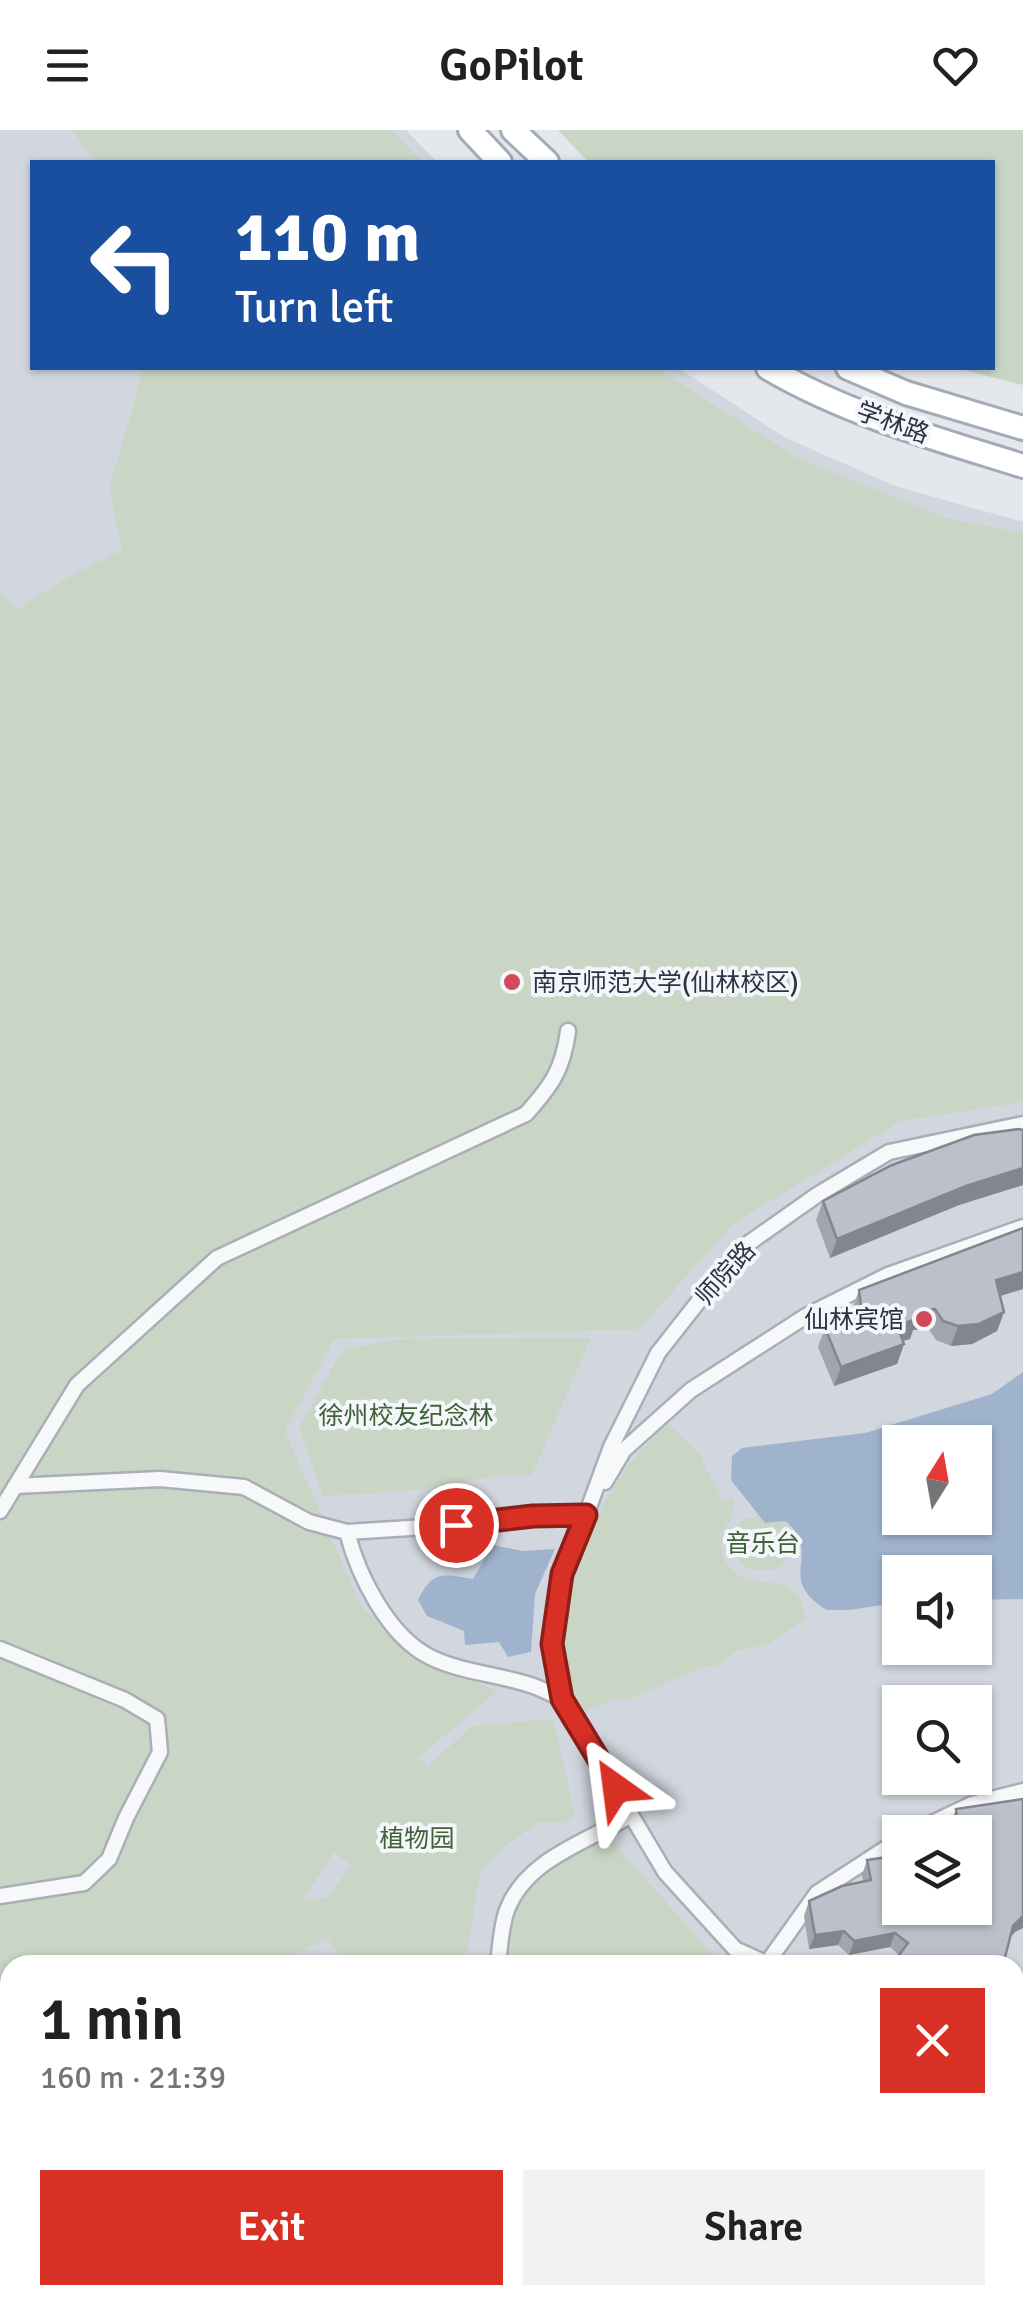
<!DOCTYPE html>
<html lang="en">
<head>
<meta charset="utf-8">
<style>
	:root { --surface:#fff; --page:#f2f2f2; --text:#202124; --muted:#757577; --accent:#d93025 }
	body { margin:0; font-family:Signika,"Noto Sans SC",sans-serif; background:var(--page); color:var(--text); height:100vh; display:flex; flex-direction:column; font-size:38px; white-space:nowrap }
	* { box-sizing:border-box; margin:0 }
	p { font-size:32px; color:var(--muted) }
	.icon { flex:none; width:55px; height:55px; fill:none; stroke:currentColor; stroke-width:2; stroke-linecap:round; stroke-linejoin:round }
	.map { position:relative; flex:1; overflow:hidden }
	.panel { position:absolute; left:0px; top:1825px; width:1025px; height:350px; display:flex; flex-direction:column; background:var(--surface); border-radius:30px 30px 0 0; box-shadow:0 2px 8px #0004 }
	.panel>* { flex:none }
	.banner { position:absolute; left:30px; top:30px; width:965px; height:210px; border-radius:0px; box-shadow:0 2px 8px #0004; background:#1a4fa0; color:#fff; overflow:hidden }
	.needle { width:65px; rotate:11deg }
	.tools { position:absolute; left:882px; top:1295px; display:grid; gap:20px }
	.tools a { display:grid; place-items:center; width:110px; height:110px; border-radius:0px; background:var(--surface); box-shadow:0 2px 8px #0004; font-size:50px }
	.pin { position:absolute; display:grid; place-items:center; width:85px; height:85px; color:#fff; margin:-42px; border:5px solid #fff; border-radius:50%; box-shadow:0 2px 10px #0007 }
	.me { position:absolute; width:110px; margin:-55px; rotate:329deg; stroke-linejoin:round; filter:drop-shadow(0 0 8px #0008) }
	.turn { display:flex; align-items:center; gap:35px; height:210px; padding:0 40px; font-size:45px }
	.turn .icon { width:130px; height:130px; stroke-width:2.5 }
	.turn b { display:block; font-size:70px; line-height:85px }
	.round { display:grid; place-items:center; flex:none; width:105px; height:105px; border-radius:0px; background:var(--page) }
	.summary { display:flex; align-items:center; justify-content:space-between; height:170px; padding:0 40px }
	h1 { font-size:60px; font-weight:600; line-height:75px }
	.cta { display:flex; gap:20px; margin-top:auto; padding:20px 40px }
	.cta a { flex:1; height:115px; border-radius:0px; background:var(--accent); color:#fff; font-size:40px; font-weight:600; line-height:115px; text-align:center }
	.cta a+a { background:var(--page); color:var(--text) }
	header { display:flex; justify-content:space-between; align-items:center; height:130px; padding:0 40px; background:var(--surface); font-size:45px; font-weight:600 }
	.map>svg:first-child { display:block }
	.built { fill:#d2d6de; fill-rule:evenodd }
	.green { fill:#c9d6c5; fill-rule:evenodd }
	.water { fill:#9fb4cc; fill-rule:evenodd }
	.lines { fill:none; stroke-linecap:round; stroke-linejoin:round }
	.minor-casing { stroke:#a9aeb7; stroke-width:19 }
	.primary-casing { stroke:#a3abb8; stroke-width:28 }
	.minor { stroke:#f7f8fa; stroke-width:14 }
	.primary { stroke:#fff; stroke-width:22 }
	.wall { fill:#a1a5ae }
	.shaded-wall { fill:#83868d }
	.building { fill:#bbc0ca; stroke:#83868d; stroke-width:2.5 }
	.route-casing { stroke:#8d1f18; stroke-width:25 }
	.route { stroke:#d93025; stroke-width:18 }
	.poi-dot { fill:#d1495b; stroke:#f4f6f9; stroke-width:4 }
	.labels { text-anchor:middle; stroke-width:8; stroke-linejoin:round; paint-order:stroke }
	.street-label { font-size:25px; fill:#2b3445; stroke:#f4f6f9 }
	.poi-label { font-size:25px; fill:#2b3445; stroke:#f4f6f9; text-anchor:start }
	.park-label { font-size:25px; fill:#3f6138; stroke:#f4f6f9 }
</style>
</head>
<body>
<header><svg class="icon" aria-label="menu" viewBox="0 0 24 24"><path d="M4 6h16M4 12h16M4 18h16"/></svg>GoPilot<svg class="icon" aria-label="heart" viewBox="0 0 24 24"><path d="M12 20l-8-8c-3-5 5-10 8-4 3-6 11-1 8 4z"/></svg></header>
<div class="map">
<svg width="1023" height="2175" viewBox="0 0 1023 2175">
	<rect width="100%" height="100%" fill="#e4e7ec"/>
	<path class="built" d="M 0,0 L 406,0 L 437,32 L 32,32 L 32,238 L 678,238 L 786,308 L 895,356 L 1023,392 L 1023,2175 L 0,2175 ZM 900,1312 L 975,1312 L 975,1388 L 900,1388 ZM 900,1442 L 975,1442 L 975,1518 L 900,1518 ZM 900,1572 L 975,1572 L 975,1648 L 900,1648 ZM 900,1702 L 975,1702 L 975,1778 L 900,1778 ZM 10,1835 L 1015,1835 L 1015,2165 L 10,2165 Z"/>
	<g class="green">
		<polygon points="72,0 391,0 423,32 95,32"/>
		<polygon points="558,0 1023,0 1023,255 956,238 992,238 992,32 588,32"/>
		<path d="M 144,238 L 656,238 L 796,327 L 950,389 L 1023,403 L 1023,972 L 901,991 L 734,1093 L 639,1199 L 334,1209 L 285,1301 L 360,1474 L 409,1526 L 498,1561 L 418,1628 L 428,1637 L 471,1596 L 553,1589 L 575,1683 L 565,1693 L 538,1692 L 503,1718 L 480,1741 L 465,1835 L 346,1835 L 327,1808 L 273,1835 L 10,1835 L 10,2165 L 737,2165 L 730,2175 L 0,2175 L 0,460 L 16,480 L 65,449 L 122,420 L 109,359 ZM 334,1722 L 351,1735 L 328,1767 L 302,1771 Z"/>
		<polygon points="591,1208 532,1345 505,1345 408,1361 323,1366 299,1297 343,1219 402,1209"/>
		<path d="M 668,1294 L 698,1322 L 723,1370 L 734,1369 C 736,1389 717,1400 722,1422 C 735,1474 804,1428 804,1490 L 769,1514 L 737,1521 L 721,1534 L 700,1538 L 631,1569 L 617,1569 L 584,1581 C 580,1570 570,1557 568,1546 C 553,1461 603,1347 668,1294 Z"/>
		<path d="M 759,1384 L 785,1391 C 797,1410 791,1422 778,1439 L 750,1440 C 730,1425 729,1406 745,1387 L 751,1389 Z"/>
		<polygon points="602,1700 720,1833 723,1835 496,1835 517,1769"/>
	</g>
	<g class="water">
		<path d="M 1023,1242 L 1023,1469 L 975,1470 L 975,1442 L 900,1442 L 900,1472 L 850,1480 L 827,1480 C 773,1448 825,1424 785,1391 L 765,1393 L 731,1350 L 732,1326 L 742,1318 L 865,1303 L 992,1264 ZM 900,1312 L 975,1312 L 975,1388 L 900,1388 Z"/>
		<path d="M 493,1415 L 523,1421 L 555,1419 L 535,1464 L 531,1522 L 508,1527 L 499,1512 L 465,1515 L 464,1501 L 427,1486 L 418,1470 C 433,1440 442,1444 473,1449 Z"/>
	</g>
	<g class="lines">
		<g class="minor-casing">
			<g id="minor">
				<polyline points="605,1352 624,1320 691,1260 806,1186 888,1145 1023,1097"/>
				<polyline points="15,1356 160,1349 244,1357 309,1392 347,1402 457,1395 533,1385 586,1385 611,1317 658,1223 739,1120 817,1065 889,1022 1023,994"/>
				<polyline points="589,1379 562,1443 553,1514 562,1569 665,1742 735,1819 770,1835"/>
				<path d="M 0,1381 L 77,1255 L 217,1128 L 526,984 C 551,956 563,940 568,901"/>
				<path d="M 347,1402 C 358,1445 388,1506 430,1527 C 460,1542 496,1544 527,1554 C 539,1557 551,1564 562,1569"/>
				<polyline points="0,1519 125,1570 157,1589 160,1622 126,1688 109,1729 84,1753 0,1766"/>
				<polyline points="913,1702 972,1674 1023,1661"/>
				<polyline points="767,1833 817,1763 900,1709"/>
				<path d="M 498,1835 C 500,1817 501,1796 507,1780 C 527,1728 588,1712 631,1685"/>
				<polyline points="0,2045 10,2048"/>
				<polyline points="1015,2124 1022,2175"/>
			</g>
		</g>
		<g class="primary-casing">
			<g id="primary">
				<polyline points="470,0 500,32"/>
				<polyline points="513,0 547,32"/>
				<path d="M 768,238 C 846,284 937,309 1023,336"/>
				<polyline points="848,238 906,263 1023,298"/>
			</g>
		</g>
		<use href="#minor" class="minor"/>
		<use href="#primary" class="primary"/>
	</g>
	<g class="wall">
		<polygon points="1023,1000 1023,1055 959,1075 830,1128 816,1090 823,1071"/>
		<polygon points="1023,1098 1023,1159 1000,1166 1004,1182 997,1201 972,1214 951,1216 936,1210 928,1198 913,1200 910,1209 902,1211 904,1214 897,1234 834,1256 818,1217 825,1198 853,1188 852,1180 859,1160"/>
		<polygon points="1023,1669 1023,1798 1015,1802 1010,1808 1002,1835 895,1835 899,1825 890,1817 849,1825 838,1815 809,1819 804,1786 809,1771 863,1751 862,1745 867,1730 900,1778 951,1698 950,1694 956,1679"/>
		<polygon points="1020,1936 1023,1936 1023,1979 1020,1980 1016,1946"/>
		<polygon points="731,2165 805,2165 803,2168 799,2167 796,2175 772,2175"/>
	</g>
	<g class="shaded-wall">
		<polygon points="1023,1038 1023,1055 959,1075 830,1128 837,1109 966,1056"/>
		<polygon points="1023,1142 1023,1159 990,1169 996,1150"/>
		<polygon points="935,1179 928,1198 913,1200 910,1209 890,1214 897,1195 919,1181"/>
		<polygon points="1004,1182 997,1201 972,1214 951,1216 958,1196"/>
		<polygon points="904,1214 897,1234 834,1256 841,1237"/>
		<polygon points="1023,1786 1023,1798 1015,1802 1007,1811 1013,1796"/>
		<polygon points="844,1801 838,1815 809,1819 815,1805"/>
		<polygon points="895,1803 890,1817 849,1825 854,1811"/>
	</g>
	<g class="building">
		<polygon points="1019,999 1023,1000 1023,1038 966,1056 837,1109 823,1071 892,1035 974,1005"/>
		<polygon points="1023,1098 1023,1142 996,1150 1004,1182 979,1194 958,1196 943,1191 935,1179 919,1181 917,1189 897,1195 904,1214 841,1237 825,1198 862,1185 859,1160"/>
		<polygon points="1023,1669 1023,1786 1013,1796 1004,1831 1001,1835 910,1835 899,1825 908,1813 895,1803 854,1811 844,1801 815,1805 809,1771 842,1756 871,1750 867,1730 900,1725 900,1778 975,1778 975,1702 932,1702 958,1697 956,1679"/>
		<polygon points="1020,1936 1023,1936 1023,1963"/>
		<polygon points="870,2165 904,2165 901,2175 866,2175"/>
		<polygon points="754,2166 766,2172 765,2175 751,2175"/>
	</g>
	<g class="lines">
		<g class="route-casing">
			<polyline id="route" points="456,1395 533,1386 586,1385 562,1444 552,1514 562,1569 616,1658"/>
		</g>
		<use href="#route" class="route"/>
	</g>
	<g class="poi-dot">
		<circle cx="512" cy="852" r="10"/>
		<circle cx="924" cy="1189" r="10"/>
	</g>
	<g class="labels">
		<g class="street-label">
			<text transform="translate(893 292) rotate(20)" y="9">学林路</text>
			<text transform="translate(725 1143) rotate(-48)" y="9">师院路</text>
		</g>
		<g class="poi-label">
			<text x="532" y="861">南京师范大学(仙林校区)</text>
			<text x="904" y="1198" text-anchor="end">仙林宾馆</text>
		</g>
		<g class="park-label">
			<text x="406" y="1294">徐州校友纪念林</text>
			<text x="763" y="1422">音乐台</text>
			<text x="417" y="1717">植物园</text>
		</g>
	</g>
</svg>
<div class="tools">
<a><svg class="needle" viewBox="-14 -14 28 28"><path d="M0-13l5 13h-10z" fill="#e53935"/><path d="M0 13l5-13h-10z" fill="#757577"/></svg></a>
<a><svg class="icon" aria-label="sound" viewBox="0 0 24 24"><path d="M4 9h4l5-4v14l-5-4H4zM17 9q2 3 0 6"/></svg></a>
<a><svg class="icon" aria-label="search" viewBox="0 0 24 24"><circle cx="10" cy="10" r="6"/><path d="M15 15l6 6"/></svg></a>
<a><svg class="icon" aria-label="layers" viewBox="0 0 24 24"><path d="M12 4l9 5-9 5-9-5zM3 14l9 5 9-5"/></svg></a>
</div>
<div class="pin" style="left:456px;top:1395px;background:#d93025"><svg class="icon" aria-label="arrive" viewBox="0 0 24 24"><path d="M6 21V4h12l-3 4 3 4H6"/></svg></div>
<svg class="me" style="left:616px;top:1658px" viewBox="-20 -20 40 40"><path d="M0-17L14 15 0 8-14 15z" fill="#d93025" stroke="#fff" stroke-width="4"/></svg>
<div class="banner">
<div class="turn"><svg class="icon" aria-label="left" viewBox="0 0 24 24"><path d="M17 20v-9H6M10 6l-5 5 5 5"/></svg><div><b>110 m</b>Turn left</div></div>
</div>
<section class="panel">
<div class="summary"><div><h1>1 min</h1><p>160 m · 21:39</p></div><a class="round" style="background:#d93025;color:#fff"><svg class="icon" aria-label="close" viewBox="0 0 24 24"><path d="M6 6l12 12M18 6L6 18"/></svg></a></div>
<div class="cta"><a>Exit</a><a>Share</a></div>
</section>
</div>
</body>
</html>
